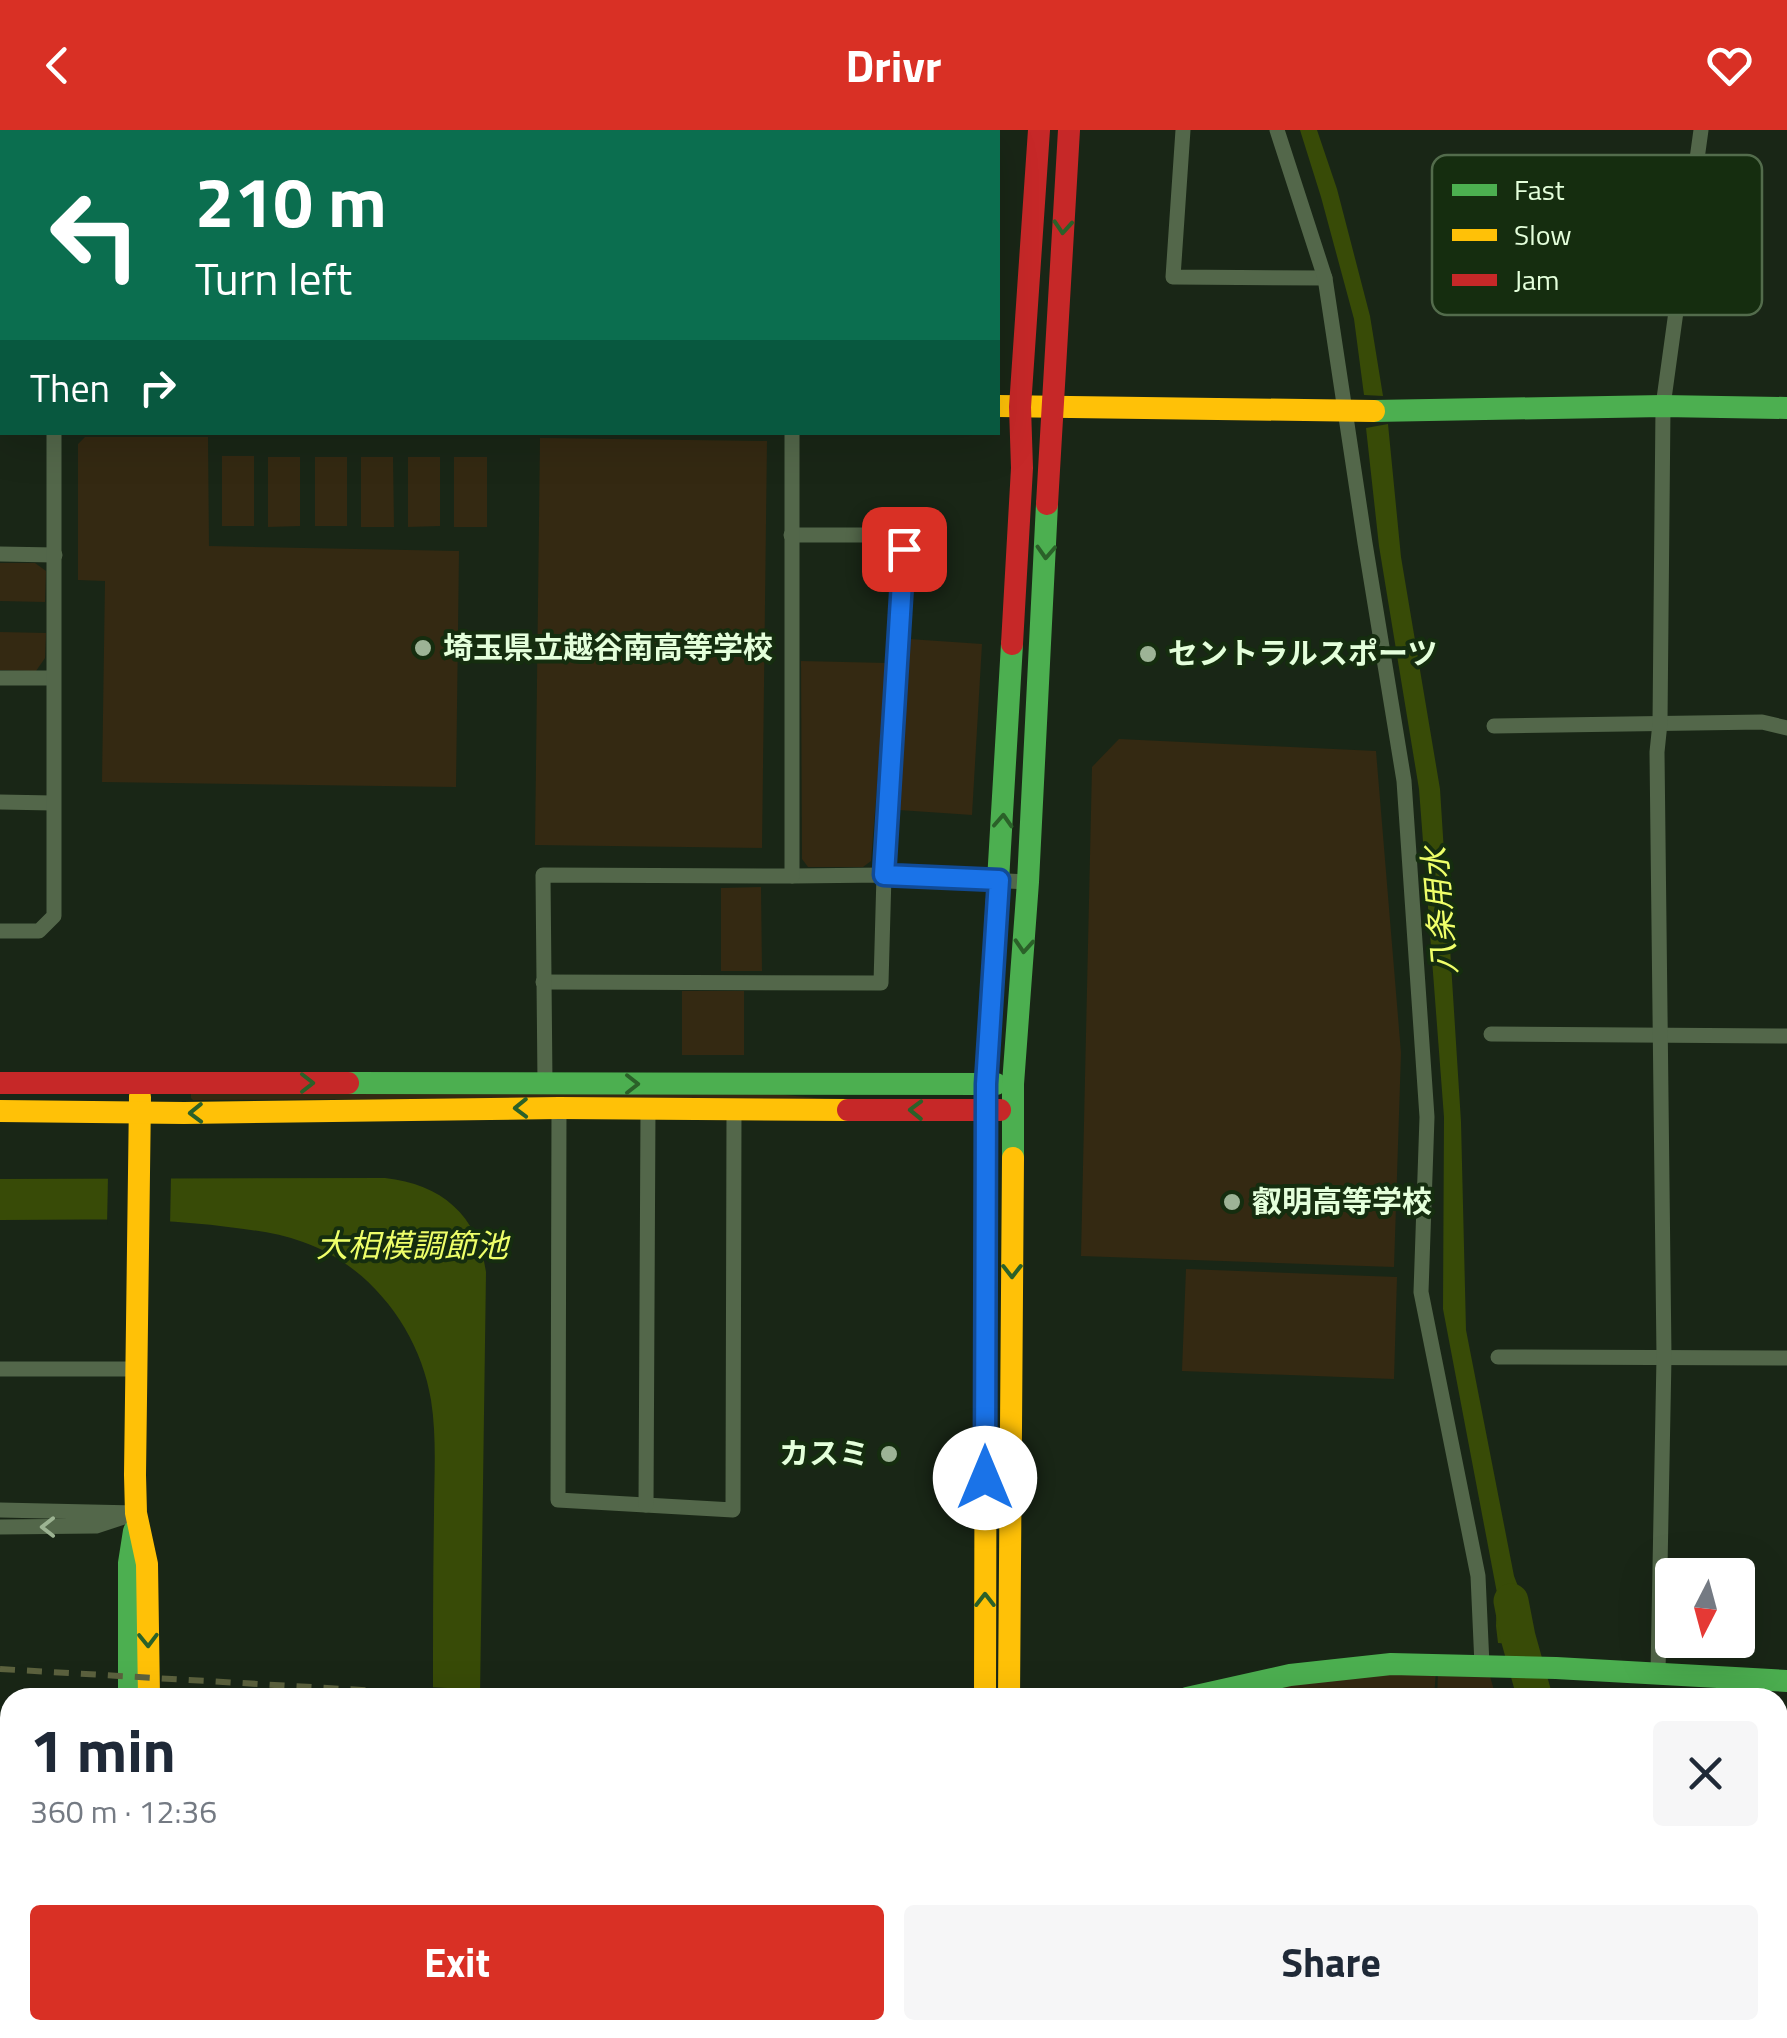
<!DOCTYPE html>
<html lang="en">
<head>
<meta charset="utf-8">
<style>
	:root { --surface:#fff; --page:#f6f6f7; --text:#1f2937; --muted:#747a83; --accent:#d93025 }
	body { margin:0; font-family:"Titillium Web","Noto Sans JP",sans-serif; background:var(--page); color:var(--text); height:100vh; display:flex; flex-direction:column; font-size:38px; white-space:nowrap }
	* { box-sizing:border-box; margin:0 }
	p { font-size:32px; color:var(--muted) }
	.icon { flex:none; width:55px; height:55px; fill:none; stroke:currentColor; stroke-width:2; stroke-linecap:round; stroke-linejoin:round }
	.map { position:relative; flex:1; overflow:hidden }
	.drawer { position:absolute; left:0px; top:1558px; width:1788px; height:352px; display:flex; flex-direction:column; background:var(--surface); border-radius:30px 30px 0 0; box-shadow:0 10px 40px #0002 }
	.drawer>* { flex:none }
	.top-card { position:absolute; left:0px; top:0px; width:1000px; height:305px; box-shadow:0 10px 40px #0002; background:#0b6e4f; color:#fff; overflow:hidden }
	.needle { width:65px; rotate:186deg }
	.tools { position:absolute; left:1655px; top:1428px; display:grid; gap:20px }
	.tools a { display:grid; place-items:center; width:100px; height:100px; border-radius:10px; background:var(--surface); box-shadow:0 10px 40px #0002; font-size:50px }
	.pin { position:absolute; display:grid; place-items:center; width:85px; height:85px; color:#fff; margin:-42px; border-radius:20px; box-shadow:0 5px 15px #0006 }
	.me { position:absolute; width:110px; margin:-55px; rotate:0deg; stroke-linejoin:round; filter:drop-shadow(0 0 8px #0008) }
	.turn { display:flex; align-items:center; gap:35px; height:210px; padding:0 30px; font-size:45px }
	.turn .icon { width:130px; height:130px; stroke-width:2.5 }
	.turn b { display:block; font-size:70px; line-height:85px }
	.then { display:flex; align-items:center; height:95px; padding:0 30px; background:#0003; gap:20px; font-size:38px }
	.round { display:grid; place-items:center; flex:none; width:105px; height:105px; border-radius:10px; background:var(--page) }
	.summary { display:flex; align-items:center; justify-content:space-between; height:170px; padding:0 30px }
	h1 { font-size:60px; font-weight:700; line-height:75px }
	.action { display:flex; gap:20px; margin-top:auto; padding:20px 30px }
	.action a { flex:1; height:115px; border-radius:10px; background:var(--accent); color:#fff; font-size:40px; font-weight:700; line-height:115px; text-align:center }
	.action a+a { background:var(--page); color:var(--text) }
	header { display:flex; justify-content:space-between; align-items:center; height:130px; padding:0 30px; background:var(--accent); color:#fff; font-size:45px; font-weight:700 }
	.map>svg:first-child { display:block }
	.green { fill:#342912 }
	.water { fill:#384b07 }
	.pier { fill:#192616 }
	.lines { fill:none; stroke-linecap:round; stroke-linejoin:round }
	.river { stroke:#384b07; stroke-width:35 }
	.street { stroke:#53674a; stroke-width:15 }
	.fast { stroke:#4caf50; stroke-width:22 }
	.slow { stroke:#ffc107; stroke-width:22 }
	.jam { stroke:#c62828; stroke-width:22 }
	.rail { stroke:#5c623e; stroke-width:6; stroke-dasharray:15 12; stroke-linecap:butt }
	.oneway { stroke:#2b6129 }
	.oneway2 { stroke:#9cb392 }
	.route-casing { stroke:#114b97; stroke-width:25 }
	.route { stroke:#1a73e8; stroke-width:18 }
	.poi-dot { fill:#9db396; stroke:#152d0f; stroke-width:4 }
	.labels { text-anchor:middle; stroke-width:8; stroke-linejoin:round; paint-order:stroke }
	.poi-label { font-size:30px; font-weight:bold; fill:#e4ffdb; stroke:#152d0f; text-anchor:start }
	.water-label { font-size:32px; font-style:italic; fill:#efff69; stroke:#152d0f }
	.key { fill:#152d0f; stroke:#536c4c; stroke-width:2.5 }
	.key-label { font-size:28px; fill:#e4ffdb }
</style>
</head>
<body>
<header><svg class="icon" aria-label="back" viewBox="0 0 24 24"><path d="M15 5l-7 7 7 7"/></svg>Drivr<svg class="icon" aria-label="heart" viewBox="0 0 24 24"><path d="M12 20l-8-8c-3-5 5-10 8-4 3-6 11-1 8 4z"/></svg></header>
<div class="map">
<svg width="1787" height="1908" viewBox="0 0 1787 1908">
	<rect width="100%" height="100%" fill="#192616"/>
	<g class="green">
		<rect x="77" y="0" width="204" height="2"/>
		<polygon points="85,307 208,307 209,416 459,421 456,657 102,652 105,451 78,450 78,314"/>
		<polygon points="540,308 767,311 762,718 535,715"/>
		<rect x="222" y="326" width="32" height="70"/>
		<polygon points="268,327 300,327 300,396 268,397"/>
		<rect x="315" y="327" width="32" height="69"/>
		<polygon points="361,327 393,327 394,397 361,397"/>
		<polygon points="408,327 440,327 440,396 408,397"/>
		<rect x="454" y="327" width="33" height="70"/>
		<polygon points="0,433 35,433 46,441 45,472 0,471"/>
		<polygon points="0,502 46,503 45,528 36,541 0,540"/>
		<polygon points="909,509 982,514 972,685 899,680"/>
		<polygon points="801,531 887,533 871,731 863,737 808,737 802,729"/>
		<polygon points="1119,609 1376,621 1401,923 1394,1137 1081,1126 1092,637"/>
		<polygon points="761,757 762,841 721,841 721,758"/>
		<rect x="682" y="861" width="62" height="64"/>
		<polygon points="758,962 844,971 632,968 193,970 191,968 191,964"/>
		<polygon points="1186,1139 1397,1147 1394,1249 1182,1241"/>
		<polygon points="1436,1541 1434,1567 1228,1568 1304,1550"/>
		<polygon points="1438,1542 1489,1543 1496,1567 1437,1568"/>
		<polygon points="0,1833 10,1833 10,1900 116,1900 116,1908 0,1908"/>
		<polygon points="589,1900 672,1900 665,1908 588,1908"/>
	</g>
	<g class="water">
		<polygon points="1300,0 1317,0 1337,59 1370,186 1383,266 1364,265 1354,189 1321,67"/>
		<polygon points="1388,294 1401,427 1440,659 1461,992 1466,1200 1514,1446 1529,1485 1532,1515 1498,1513 1496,1496 1497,1463 1443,1179 1444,987 1419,659 1379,416 1366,298"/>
		<path d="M 385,1048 C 441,1054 478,1085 486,1142 L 480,1567 L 433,1567 C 433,1507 433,1446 434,1385 C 434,1347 437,1308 431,1270 C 420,1201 370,1135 303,1112 C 279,1103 253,1100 228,1097 C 153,1087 76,1090 0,1090 L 0,1049 Z"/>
		<polygon points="1514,1546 1545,1551 1549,1567 1520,1567"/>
		<rect x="447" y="1900" width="82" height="8"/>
	</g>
	<g class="pier">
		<polygon points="108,1046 171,1046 170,1096 107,1096"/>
		<polygon points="428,1557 485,1560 485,1568 428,1568"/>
	</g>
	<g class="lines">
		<polyline class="river" points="1511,1471 1518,1507 1535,1568"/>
		<g class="street">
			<polyline points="55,0 55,2"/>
			<polyline points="1183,0 1173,147 1325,148"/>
			<polyline points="1277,0 1325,148 1365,413 1404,651 1427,987 1421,1162 1478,1446 1482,1535"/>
			<polyline points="515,2 515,0"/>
			<polyline points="927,2 927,0"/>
			<polyline points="0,60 2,60"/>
			<polyline points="0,154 2,154"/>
			<polyline points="0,424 55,425"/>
			<polyline points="0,548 53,548"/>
			<polyline points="1494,596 1762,592 1787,598"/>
			<polyline points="0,672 53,673"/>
			<polyline points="792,746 884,745 1028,752"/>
			<polyline points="0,801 39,801 54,786 54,302"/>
			<polyline points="543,852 881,853 884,745 904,419 892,405 791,405"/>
			<polyline points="1491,904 1787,906"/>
			<polyline points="545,953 543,745 792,746 792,302"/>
			<polyline points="559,978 558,1370 733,1380 734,980"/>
			<polyline points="1498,1227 1787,1228"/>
			<polyline points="0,1239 136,1239"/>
			<polyline points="646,1375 648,978"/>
			<polyline points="0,1380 136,1383 96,1396 0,1397"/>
			<polyline points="1658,1543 1664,1227 1657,622 1660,593 1663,276 1701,0"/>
			<polyline points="919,1900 920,1908"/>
			<polyline points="1363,1900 1366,1908"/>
			<polyline points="694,1908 715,1900"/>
		</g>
		<g class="fast">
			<polyline points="0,273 2,273"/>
			<polyline points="1374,281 1663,276 1787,278"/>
			<polyline points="348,953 996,954"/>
			<polyline points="1013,1028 1013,954 1028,752 1047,374"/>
			<polyline points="986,1118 986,954 1012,514"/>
			<polyline points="129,1568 129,1433 134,1401"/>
			<polyline points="1187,1568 1290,1545 1391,1534 1556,1538 1787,1551"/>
			<polyline points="1019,1900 1020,1908"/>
		</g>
		<g class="slow">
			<polyline points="998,276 1374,281"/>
			<polyline points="140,967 135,1345 136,1383 147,1434 149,1568"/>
			<polyline points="0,981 184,983 559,978 848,980"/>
			<polyline points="985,1568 986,1118"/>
			<polyline points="1009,1568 1013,1028"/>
			<polyline points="145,1900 146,1908"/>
			<polyline points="994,1900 995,1908"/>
		</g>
		<g class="jam">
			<polyline points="1047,374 1069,0"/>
			<polyline points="1012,514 1022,338 1020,277 1039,0"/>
			<polyline points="0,953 348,953"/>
			<polyline points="848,980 1000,980"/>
			<polyline points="127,1900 127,1908"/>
		</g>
		<g class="rail">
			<polyline points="0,1539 499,1568"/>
			<polyline points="1778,1619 1787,1620"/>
			<polyline points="1778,1645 1787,1646"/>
		</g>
	</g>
	<defs><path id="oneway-chevron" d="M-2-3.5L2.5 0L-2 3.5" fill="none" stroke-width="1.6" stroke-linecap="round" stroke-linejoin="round" transform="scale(2.5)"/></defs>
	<g class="oneway">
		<use href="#oneway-chevron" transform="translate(1063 97) rotate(94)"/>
		<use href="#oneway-chevron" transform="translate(1046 422) rotate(93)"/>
		<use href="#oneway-chevron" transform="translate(1003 691) rotate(-87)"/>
		<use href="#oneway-chevron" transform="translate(1024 816) rotate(94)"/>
		<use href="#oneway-chevron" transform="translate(307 953)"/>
		<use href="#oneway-chevron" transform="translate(632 954)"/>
		<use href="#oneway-chevron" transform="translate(521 978) rotate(179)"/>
		<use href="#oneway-chevron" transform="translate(916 980) rotate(-179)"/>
		<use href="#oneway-chevron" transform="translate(196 983) rotate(179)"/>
		<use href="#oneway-chevron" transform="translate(1012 1141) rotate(90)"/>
		<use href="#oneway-chevron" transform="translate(985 1470) rotate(-90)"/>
		<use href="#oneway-chevron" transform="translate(148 1510) rotate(89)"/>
	</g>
	<use class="oneway2" href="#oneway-chevron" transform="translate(48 1397) rotate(180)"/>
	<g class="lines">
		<g class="route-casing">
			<polyline id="route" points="904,419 884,745 999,750 986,954 985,1348"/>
		</g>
		<use href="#route" class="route"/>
	</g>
	<g class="poi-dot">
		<circle cx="423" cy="518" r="10"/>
		<circle cx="1148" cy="524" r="10"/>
		<circle cx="1232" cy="1072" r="10"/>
		<circle cx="889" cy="1324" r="10"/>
	</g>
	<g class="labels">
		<g class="poi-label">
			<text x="443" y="528">埼玉県立越谷南高等学校</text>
			<text x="1168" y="534">セントラルスポーツ</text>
			<text x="1252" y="1082">叡明高等学校</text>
			<text x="869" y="1334" text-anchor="end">カスミ</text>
		</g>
		<g class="water-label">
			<text transform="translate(1440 781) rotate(-95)" y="11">八条用水</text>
			<text x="412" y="1127">大相模調節池</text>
		</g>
	</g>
	<rect x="1432" y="25" width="330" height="160" rx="15" class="key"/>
	<rect x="1452" y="54" width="45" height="12" fill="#4caf50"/>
	<rect x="1452" y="99" width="45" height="12" fill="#ffc107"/>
	<rect x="1452" y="144" width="45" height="12" fill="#c62828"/>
	<g class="key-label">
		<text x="1514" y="70">Fast</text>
		<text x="1514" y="115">Slow</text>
		<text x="1514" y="160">Jam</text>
	</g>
</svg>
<div class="tools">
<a><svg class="needle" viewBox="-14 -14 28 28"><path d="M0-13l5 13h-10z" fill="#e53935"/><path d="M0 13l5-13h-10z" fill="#747a83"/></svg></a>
</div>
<div class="pin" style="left:904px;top:419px;background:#d93025"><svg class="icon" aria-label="arrive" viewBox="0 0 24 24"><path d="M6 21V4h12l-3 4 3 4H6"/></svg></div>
<svg class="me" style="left:985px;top:1348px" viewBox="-20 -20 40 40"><circle r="19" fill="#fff"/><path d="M0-13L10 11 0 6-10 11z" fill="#1a73e8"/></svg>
<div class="top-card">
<div class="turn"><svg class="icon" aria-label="left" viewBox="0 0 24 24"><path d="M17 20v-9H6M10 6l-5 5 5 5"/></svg><div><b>210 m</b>Turn left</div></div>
<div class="then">Then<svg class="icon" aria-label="right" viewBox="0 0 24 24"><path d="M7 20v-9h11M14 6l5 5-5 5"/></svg></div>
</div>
<section class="drawer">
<div class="summary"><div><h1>1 min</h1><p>360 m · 12:36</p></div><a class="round"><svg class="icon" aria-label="close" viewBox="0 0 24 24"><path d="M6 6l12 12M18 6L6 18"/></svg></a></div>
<div class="action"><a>Exit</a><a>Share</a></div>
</section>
</div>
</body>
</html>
